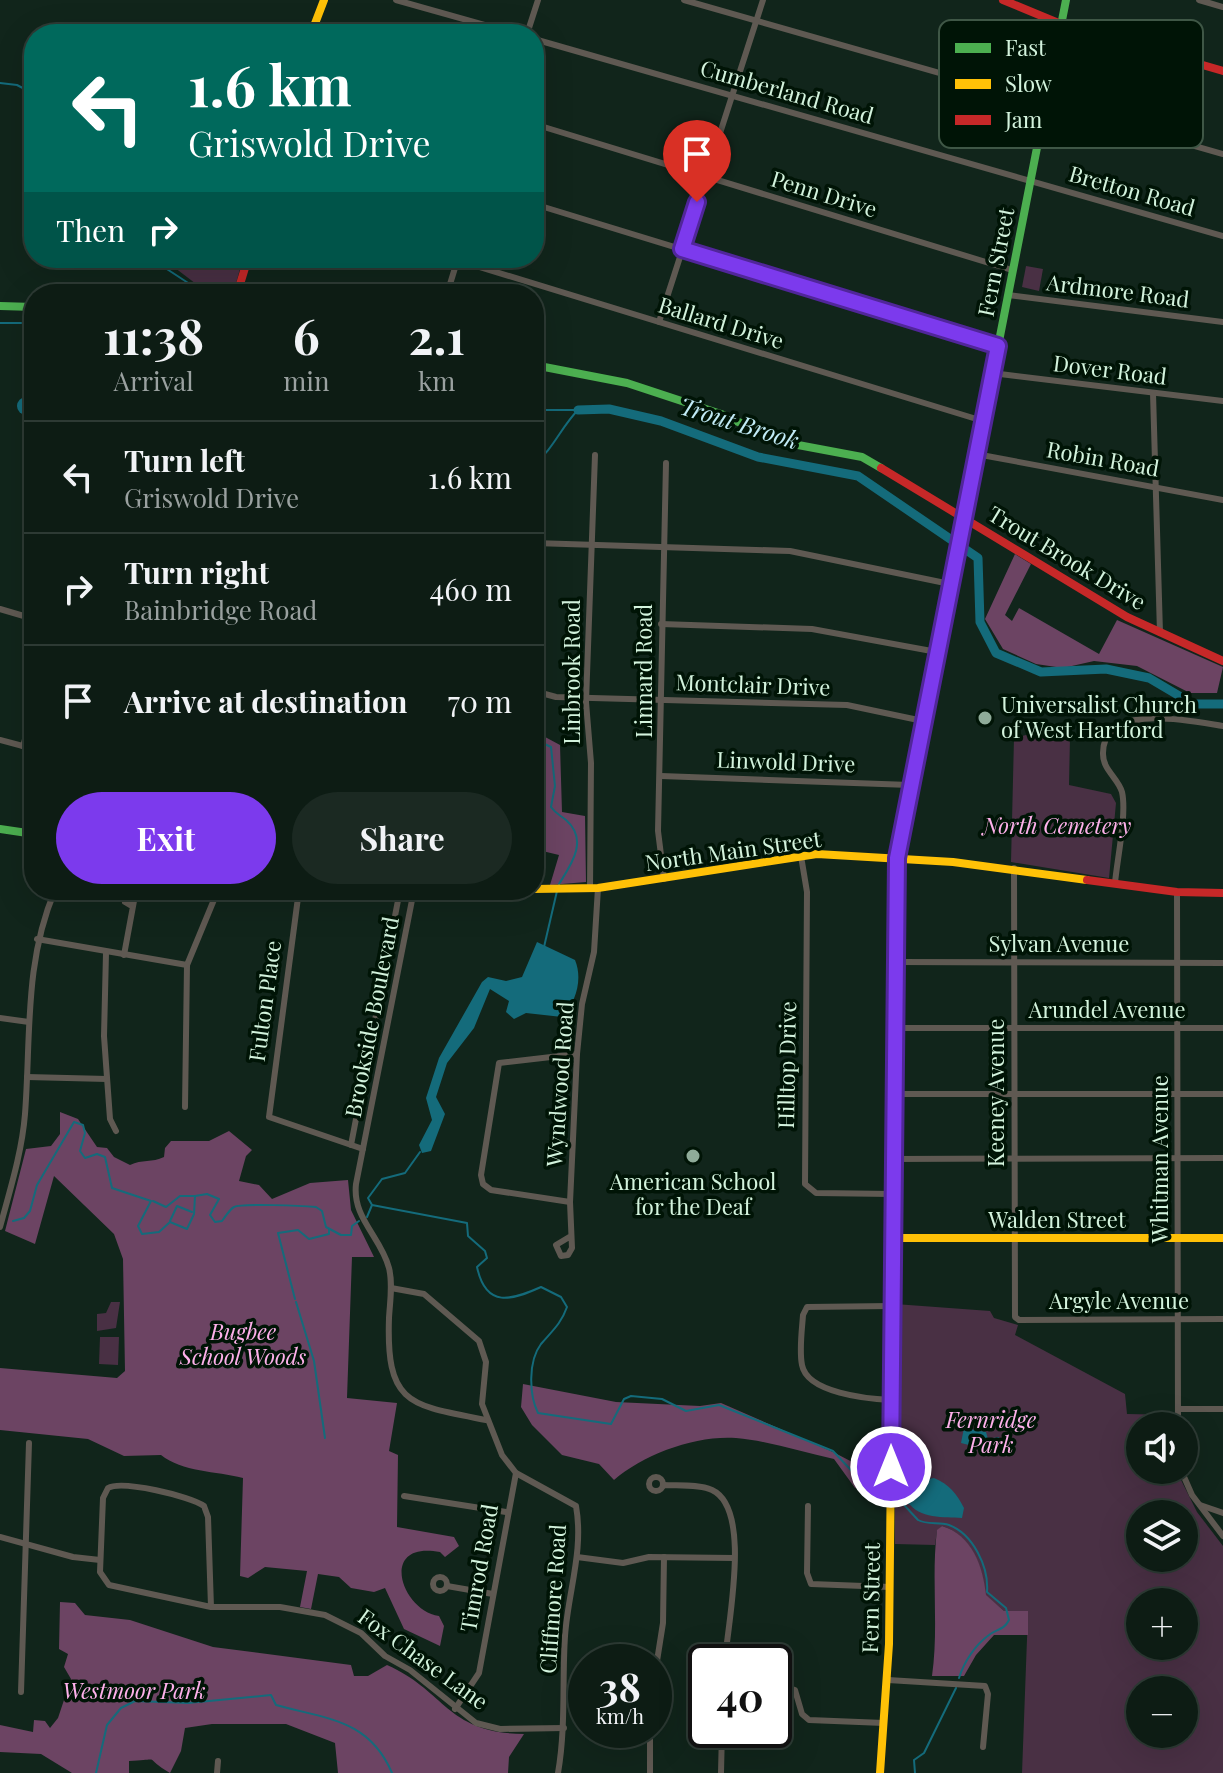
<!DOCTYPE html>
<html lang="en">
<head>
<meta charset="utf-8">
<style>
	:root { --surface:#0d1c14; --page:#1b2922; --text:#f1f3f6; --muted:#9aa1a0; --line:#2d3a34; --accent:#7c3aed }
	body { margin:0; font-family:"Playfair Display",serif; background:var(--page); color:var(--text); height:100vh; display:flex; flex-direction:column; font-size:30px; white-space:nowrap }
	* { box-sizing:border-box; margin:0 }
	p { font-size:26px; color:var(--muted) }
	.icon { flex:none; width:44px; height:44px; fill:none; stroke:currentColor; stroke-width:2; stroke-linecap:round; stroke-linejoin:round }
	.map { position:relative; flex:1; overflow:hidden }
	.details { position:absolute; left:24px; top:284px; width:520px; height:616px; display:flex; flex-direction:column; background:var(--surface); border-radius:32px; box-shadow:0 8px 32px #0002,0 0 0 2px var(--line) }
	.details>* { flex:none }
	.hud { position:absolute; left:24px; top:24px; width:520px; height:244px; border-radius:32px; box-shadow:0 8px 32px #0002,0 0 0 2px var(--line); background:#00695c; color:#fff; overflow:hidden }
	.buttons { position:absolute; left:1126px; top:1412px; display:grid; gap:16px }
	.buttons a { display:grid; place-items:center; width:72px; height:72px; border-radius:50%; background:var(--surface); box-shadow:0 8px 32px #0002,0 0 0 2px var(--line); font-size:40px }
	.speed { position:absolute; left:568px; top:1644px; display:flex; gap:16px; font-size:40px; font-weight:700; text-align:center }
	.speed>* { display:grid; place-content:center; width:104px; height:104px; border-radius:50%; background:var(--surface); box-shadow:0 8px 32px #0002,0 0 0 2px var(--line); line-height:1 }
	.speed small { font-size:20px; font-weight:400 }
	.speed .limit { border:4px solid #111; border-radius:12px; background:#fff; color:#111 }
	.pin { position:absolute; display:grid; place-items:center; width:68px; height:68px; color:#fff; margin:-82px -34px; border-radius:50% 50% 50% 0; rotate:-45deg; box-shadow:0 0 8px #0007 }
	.pin .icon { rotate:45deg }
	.me { position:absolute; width:88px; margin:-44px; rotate:0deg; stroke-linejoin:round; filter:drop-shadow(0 0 6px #0008) }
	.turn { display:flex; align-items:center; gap:28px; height:168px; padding:0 32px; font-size:36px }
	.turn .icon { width:104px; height:104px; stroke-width:2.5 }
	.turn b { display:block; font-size:56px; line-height:68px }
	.then { display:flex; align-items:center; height:76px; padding:0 32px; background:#0003; gap:16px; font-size:30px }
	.eta { display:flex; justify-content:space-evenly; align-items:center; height:136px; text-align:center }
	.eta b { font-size:48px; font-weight:700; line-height:56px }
	.action { display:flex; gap:16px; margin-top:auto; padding:16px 32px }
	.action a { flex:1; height:92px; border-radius:48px; background:var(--accent); color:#fff; font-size:32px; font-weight:700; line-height:92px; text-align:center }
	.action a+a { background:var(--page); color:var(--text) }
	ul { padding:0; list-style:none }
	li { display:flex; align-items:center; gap:24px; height:112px; padding:0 32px; border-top:2px solid var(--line) }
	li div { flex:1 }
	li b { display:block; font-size:30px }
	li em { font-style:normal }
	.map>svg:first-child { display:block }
	.green { fill:#493044; fill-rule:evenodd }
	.forest { fill:#6c4463 }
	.water { fill:#146b7b }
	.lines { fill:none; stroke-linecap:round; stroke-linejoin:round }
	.stream { stroke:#146b7b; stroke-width:2 }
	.river { stroke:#146b7b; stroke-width:9 }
	.street { stroke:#5f5952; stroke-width:6 }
	.fast { stroke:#4caf50; stroke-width:8 }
	.slow { stroke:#ffc107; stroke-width:8 }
	.jam { stroke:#c62828; stroke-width:8 }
	.route-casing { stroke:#51269a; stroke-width:20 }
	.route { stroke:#7c3aed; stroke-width:14 }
	.poi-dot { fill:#8fab99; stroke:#001406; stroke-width:3 }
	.labels { text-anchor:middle; stroke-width:7; stroke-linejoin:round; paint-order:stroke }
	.street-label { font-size:22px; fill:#d3f3dd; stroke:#001406 }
	.poi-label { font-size:22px; fill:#d3f3dd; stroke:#001406; text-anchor:start }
	.park-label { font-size:22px; font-style:italic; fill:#feb1eb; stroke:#001406 }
	.water-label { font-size:24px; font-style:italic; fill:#c1ebf6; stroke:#001406 }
	.key { fill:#001406; stroke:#3f5746; stroke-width:2 }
	.key-label { font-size:22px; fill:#d3f3dd }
</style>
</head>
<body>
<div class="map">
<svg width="1223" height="1773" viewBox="0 0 1223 1773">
	<rect width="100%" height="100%" fill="#11251b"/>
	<g class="green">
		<polygon points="162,258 243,258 233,294 213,294 204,290"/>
		<polygon points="1026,266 1043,269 1039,291 1022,287"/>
		<polygon points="1030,734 1070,737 1069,785 1111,794 1116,803 1109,878 1011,862 1014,738"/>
		<polygon points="111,1302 120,1302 116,1328 97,1331 97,1314 106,1313"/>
		<path d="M 895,1304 L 990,1311 L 994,1318 L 1018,1325 L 1015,1335 L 1125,1394 L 1127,1414 L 1176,1415 L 1174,1426 L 1140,1426 L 1140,1470 L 1176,1470 L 1197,1512 L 1223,1546 L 1223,1773 L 1022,1773 L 1028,1612 L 1004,1611 L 985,1595 C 983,1566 971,1535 942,1526 L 937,1531 L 935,1545 L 895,1544 ZM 1140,1514 L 1184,1514 L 1184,1558 L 1140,1558 ZM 1140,1602 L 1184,1602 L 1184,1646 L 1140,1646 ZM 1140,1690 L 1184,1690 L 1184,1734 L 1140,1734 Z"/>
		<polygon points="100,1337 119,1337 118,1365 99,1364"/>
	</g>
	<g class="forest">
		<polygon points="1015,554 1031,564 1005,615 1012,621 1019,608 1099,654 1117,620 1223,667 1217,693 1190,693 1137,666 1094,661 1063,668 1036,664 1003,649 985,619"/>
		<polygon points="534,731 560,745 562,812 585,816 586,882 550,885 559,855 534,849"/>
		<path d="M 60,1112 L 78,1119 L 97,1147 L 107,1148 L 114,1157 L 130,1165 C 142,1159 152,1163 164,1157 L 165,1148 L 171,1141 L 209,1141 L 229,1131 L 252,1150 L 246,1156 L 239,1181 L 259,1185 L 272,1199 L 310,1183 L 348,1180 L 351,1210 L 374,1257 L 352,1257 L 347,1398 L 397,1403 L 389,1451 L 398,1455 L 397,1527 L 454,1537 L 459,1546 L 445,1557 L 440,1552 C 378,1540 401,1611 439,1616 L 444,1626 L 440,1646 L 404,1629 L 385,1588 L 374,1592 L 351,1588 L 339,1577 L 318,1574 L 311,1609 L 300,1607 L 307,1571 L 265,1567 L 248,1578 L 240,1576 L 243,1478 C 216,1471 182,1472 161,1455 L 124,1456 L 88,1439 L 0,1430 L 0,1368 L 117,1378 L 125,1371 L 123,1259 L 114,1234 L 54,1176 L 35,1244 L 5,1231 L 26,1149 L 51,1146 L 60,1134 Z"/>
		<path d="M 523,1384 L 616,1402 L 700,1406 L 721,1403 L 833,1452 L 887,1480 L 885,1493 L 855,1488 L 834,1459 C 802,1452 769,1441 736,1438 C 696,1435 644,1454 614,1480 L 599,1464 L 562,1455 L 532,1425 L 521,1407 Z"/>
		<path d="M 942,1526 C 972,1535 983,1566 986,1595 L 1004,1611 L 1028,1611 L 1028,1635 L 994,1635 L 976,1655 L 964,1676 L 932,1676 C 939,1627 931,1579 937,1530 Z"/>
		<path d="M 60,1602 L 75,1603 L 85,1615 L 130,1620 L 213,1647 L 351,1665 L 354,1676 L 368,1676 L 387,1665 C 446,1691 446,1733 524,1734 L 509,1757 L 508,1773 L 338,1773 L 335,1743 L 286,1724 L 212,1724 L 185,1728 L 181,1751 L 170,1773 C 141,1756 165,1759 129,1761 L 129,1773 L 72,1773 L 41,1754 L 0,1752 L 0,1725 L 33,1732 L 34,1720 L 45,1721 L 50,1728 L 58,1718 L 71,1679 L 64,1667 L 68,1654 L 59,1649 Z"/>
	</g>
	<g class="water">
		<circle cx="26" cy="406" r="9"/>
		<path d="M 537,942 L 575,960 C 583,979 576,1003 562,1017 L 526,1013 L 514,1019 L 506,1012 L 509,1001 L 490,989 L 474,1028 L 447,1063 L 436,1097 L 445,1114 L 431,1151 L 422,1153 L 419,1145 L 432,1120 L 426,1098 L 439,1058 L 482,982 L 488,977 L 506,981 L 522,977 Z"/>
		<polygon points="964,1428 986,1432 988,1439 999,1437 998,1444 989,1450 961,1443"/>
		<path d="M 934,1478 C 949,1484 957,1494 964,1508 L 962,1518 C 944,1517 919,1519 908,1502 L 916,1495 L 922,1480 Z"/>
	</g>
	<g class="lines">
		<g class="stream">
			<polyline points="0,83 17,85 34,94"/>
			<polyline points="150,258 205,294"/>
			<polyline points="264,294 302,285 360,294"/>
			<polyline points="0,323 21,323"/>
			<polyline points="534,410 577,410"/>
			<path d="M 534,464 C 553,450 561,427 578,410"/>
			<path d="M 534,739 L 551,747 L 555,786 L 551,807 C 556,814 560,815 566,820 C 589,840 571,865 559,884"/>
			<polyline points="544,947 557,891"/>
			<path d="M 420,1152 L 405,1173 L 382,1179 L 368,1198 L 372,1205 L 467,1223 L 468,1236 L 485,1251 L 487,1258 L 477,1267 C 486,1309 512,1300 541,1287 L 561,1297 L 567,1307 C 561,1324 552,1331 541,1344 C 528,1361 529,1395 538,1413 L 611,1424 L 624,1399 L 631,1396 L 662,1399 L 686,1411 L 719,1405 L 833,1451 L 865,1485 L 889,1490"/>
			<polyline points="153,1201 166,1207 180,1196 195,1196"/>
			<polyline points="367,1217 372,1205"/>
			<path d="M 13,1221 L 24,1218 L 30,1211 L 37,1185 L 74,1122 L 83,1125 L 85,1133 L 80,1151 L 85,1158 L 97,1154 L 105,1157 L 112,1188 L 151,1201 L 138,1226 L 142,1234 L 159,1232 L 170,1222 L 187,1229 L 194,1214 L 195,1196 L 207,1194 L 219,1199 L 210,1215 L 215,1222 L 222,1221 C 225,1217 230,1209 234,1207 C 241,1203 304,1206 316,1207 L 322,1211 L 326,1227 L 341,1235 L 351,1235 L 352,1226 L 359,1221"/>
			<polyline points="170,1221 177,1206 192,1212"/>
			<polyline points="295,1299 278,1233 298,1230 309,1239 329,1234 329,1229"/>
			<polyline points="296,1302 314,1361 325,1438"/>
			<path d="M 895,1490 L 906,1497 L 905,1506 L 918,1520 C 927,1525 938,1522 949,1525 C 973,1534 989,1567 987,1592 L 1006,1608 L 1009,1620 C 1004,1630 997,1629 989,1635 C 975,1645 964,1662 959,1678"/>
			<path d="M 96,1773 L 107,1725 L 121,1708 L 135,1701 L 188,1703 L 271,1695 L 276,1705 C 326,1719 369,1719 392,1773"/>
			<polyline points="915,1773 914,1760 924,1753 956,1688"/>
		</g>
		<g class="river">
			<polyline points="578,410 609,409 661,421 758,457 858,476 978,558 980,622 996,653 1041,672 1106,669 1149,678 1193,704 1223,704"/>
			<polyline points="906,1497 910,1500"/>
		</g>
		<g class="street">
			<polyline points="396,0 517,34"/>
			<polyline points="684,0 1223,154"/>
			<polyline points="1199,0 1223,7"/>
			<polyline points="527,34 538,0"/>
			<polyline points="534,39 1223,236"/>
			<polyline points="534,124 1012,270"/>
			<polyline points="534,204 998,346"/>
			<polyline points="450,258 983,421"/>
			<polyline points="447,294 458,258"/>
			<polyline points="1008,295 1223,322"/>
			<polyline points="659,322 763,0"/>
			<polyline points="992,373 1223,401"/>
			<polyline points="1153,393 1160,633"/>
			<polyline points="976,454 1223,500"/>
			<polyline points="534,543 790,551 950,584"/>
			<polyline points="0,609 34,619"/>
			<polyline points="661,624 812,629 937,652"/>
			<polyline points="534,691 556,697 847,705 923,721"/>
			<polyline points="0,740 34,749"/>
			<polyline points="23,746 34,709"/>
			<polyline points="661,776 910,785"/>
			<polyline points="801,856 807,892 805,1184 816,1193 892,1194"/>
			<polyline points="1014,868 1015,1317 1019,1320 1223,1319"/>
			<polyline points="664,879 658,831 666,463"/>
			<path d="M 1115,883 C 1117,860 1127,814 1122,792 C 1118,778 1103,770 1103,754 C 1102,701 1191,721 1223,726"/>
			<polyline points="590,889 591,763 586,702 595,455"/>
			<polyline points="299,890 269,1117 363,1149"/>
			<path d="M 414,890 L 356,1184 C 352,1218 381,1237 389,1268 C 393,1284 390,1301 389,1318 C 386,1405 409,1405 486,1420"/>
			<polyline points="1177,892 1178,1426"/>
			<polyline points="37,939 187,965"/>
			<polyline points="106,953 104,1036 110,1119 116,1131"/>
			<polyline points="124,955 134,901 128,896 125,902 130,905"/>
			<polyline points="895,962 1223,963"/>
			<polyline points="0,1018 29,1022"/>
			<polyline points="895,1028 1223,1028"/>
			<polyline points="27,1077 107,1079"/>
			<polyline points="893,1094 1223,1094"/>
			<polyline points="185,1107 187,965 218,890"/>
			<polyline points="351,1145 400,890"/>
			<polyline points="893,1159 1223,1158"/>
			<polyline points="570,1202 491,1190 483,1184 481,1175 499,1063 577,1054"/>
			<path d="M 0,1227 C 10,1190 22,1152 25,1114 C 31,1036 24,963 55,890"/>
			<polyline points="571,1236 556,1245 561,1256 568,1255 572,1248 570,1202 577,1054 582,1004 594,952 598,888"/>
			<path d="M 391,1288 L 424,1294 L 479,1341 L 486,1362 L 482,1404 L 502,1455 L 516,1473 L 576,1506 C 584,1551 568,1592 565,1636 C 562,1682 566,1727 558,1773"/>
			<path d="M 891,1400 C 868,1399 807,1393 802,1365 C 799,1350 802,1330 803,1315 L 807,1307 L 891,1306"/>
			<polyline points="1178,1409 1223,1409"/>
			<polyline points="1181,1470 1192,1495 1223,1536"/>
			<circle cx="656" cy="1484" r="7"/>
			<path d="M 663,1485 C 678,1486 698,1484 712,1490 C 753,1509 727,1625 725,1662"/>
			<polyline points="404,1496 506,1512"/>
			<polyline points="1200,1505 1223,1513"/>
			<polyline points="808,1506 807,1573 811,1584 890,1587"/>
			<polyline points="0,1537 73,1557 100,1560"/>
			<polyline points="577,1557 623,1563 649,1557 734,1558"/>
			<circle cx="440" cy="1584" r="7"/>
			<polyline points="447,1586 493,1594"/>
			<path d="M 211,1607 L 208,1517 L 204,1506 C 190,1496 122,1480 108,1488 L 103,1498 L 100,1572 L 109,1585 L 211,1607 L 280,1607 L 325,1615 L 361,1633 L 385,1656 L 410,1670 L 476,1723 L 500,1729 L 564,1728"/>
			<polyline points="654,1680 663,1623 664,1557"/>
			<polyline points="888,1680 985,1686 988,1694 983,1747"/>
			<polyline points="774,1683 795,1690 802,1714 809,1720 884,1723"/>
			<polyline points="21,1692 29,1443"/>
			<polyline points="455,1709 479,1673 516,1473"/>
			<polyline points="650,1730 650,1773"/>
			<polyline points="217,1773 218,1761"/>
			<polyline points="721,1773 722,1730"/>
		</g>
		<g class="fast">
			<polyline points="0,306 34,307"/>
			<polyline points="534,365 627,383 721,414 782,442 862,457 881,468"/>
			<polyline points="969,494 1066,0"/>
			<polyline points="0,829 34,834"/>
			<polyline points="892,1367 896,952"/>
		</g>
		<g class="slow">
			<polyline points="311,34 324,0"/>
			<polyline points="534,889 598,888 817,854 953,862 1087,880"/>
			<polyline points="892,1238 1223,1238"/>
			<polyline points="880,1773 889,1644 892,1367"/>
		</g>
		<g class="jam">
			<polyline points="1003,0 1061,24 1223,71"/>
			<polyline points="237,294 248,258"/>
			<polyline points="881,468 1127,617 1223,661"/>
			<polyline points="1087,880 1177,892 1223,893"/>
			<polyline points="896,952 897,858 969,494"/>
		</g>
	</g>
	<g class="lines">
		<g class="route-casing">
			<polyline id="route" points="697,202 682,249 998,346 897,858 891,1467"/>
		</g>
		<use href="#route" class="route"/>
	</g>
	<g class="poi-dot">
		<circle cx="985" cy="718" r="8"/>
		<circle cx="693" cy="1156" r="8"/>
	</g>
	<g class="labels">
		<g class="street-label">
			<text transform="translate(787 92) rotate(16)" y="8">Cumberland Road</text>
			<text transform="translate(1132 191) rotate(16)" y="8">Bretton Road</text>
			<text transform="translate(824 194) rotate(17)" y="8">Penn Drive</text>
			<text transform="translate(996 262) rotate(-79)" y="8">Fern Street</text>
			<text transform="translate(1118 291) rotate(7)" y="8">Ardmore Road</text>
			<text transform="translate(721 323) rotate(17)" y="8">Ballard Drive</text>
			<text transform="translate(1110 370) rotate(7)" y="8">Dover Road</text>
			<text transform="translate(1103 459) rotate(10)" y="8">Robin Road</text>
			<text transform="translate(1067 558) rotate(31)" y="8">Trout Brook Drive</text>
			<text transform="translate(644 671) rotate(-90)" y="8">Linnard Road</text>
			<text transform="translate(572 672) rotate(-90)" y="8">Linbrook Road</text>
			<text transform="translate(753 685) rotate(2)" y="8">Montclair Drive</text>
			<text transform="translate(786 762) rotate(2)" y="8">Linwold Drive</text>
			<text transform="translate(733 851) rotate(-8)" y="8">North Main Street</text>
			<text x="1059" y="952">Sylvan Avenue</text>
			<text transform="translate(265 1001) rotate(-82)" y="8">Fulton Place</text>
			<text x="1107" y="1018">Arundel Avenue</text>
			<text transform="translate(372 1017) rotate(-79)" y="8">Brookside Boulevard</text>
			<text transform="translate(787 1065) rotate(-89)" y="8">Hilltop Drive</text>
			<text transform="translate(560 1084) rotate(-86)" y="8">Wyndwood Road</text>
			<text transform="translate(996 1093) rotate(-90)" y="8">Keeney Avenue</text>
			<text transform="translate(1160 1159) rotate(-90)" y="8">Whitman Avenue</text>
			<text x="1057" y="1228">Walden Street</text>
			<text x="1119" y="1309">Argyle Avenue</text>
			<text transform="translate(479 1568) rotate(-80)" y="8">Timrod Road</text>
			<text transform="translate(871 1598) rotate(-89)" y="8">Fern Street</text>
			<text transform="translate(553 1599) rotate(-86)" y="8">Cliffmore Road</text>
			<text transform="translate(423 1659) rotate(36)" y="8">Fox Chase Lane</text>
		</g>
		<g class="poi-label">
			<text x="1001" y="713">Universalist Church<tspan x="1001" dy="25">of West Hartford</tspan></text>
			<text x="693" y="1190" text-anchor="middle">American School<tspan x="693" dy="25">for the Deaf</tspan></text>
		</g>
		<g class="park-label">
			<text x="1057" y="834">North Cemetery</text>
			<text x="243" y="1340">Bugbee<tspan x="243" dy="25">School Woods</tspan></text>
			<text x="991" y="1428">Fernridge<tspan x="991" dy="25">Park</tspan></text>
			<text x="134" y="1699">Westmoor Park</text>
		</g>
		<g class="water-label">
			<text transform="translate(739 424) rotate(17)" y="8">Trout Brook</text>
		</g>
	</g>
	<rect x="939" y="20" width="264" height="128" rx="12" class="key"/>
	<rect x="955" y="43" width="36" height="10" fill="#4caf50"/>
	<rect x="955" y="79" width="36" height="10" fill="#ffc107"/>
	<rect x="955" y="115" width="36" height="10" fill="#c62828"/>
	<g class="key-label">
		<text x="1005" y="56">Fast</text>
		<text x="1005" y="92">Slow</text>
		<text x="1005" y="128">Jam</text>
	</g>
</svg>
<div class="buttons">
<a><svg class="icon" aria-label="sound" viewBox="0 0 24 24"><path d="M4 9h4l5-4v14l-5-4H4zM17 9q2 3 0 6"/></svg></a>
<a><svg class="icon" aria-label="layers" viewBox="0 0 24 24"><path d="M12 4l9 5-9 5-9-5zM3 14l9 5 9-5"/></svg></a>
<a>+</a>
<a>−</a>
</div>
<div class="speed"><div>38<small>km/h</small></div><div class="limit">40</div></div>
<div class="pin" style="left:697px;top:202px;background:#d93025"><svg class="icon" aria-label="arrive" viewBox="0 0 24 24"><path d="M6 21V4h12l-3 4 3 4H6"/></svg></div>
<svg class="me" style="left:891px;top:1467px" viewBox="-20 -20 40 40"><circle r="17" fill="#7c3aed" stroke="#fff" stroke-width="3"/><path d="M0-11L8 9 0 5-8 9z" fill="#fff"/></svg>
<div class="hud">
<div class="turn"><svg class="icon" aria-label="left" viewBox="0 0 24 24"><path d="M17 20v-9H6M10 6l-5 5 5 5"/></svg><div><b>1.6 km</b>Griswold Drive</div></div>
<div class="then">Then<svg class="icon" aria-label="right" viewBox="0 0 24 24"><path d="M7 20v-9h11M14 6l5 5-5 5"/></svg></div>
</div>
<section class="details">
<div class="eta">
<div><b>11:38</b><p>Arrival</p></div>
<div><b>6</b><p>min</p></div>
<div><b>2.1</b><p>km</p></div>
</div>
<ul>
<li><svg class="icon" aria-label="left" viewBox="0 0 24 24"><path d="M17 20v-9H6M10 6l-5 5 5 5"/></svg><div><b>Turn left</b><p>Griswold Drive</p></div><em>1.6 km</em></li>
<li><svg class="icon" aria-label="right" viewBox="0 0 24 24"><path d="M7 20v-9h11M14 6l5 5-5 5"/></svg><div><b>Turn right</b><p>Bainbridge Road</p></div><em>460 m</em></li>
<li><svg class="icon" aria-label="arrive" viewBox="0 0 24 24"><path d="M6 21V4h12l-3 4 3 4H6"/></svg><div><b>Arrive at destination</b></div><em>70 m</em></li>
</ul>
<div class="action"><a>Exit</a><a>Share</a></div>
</section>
</div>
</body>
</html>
